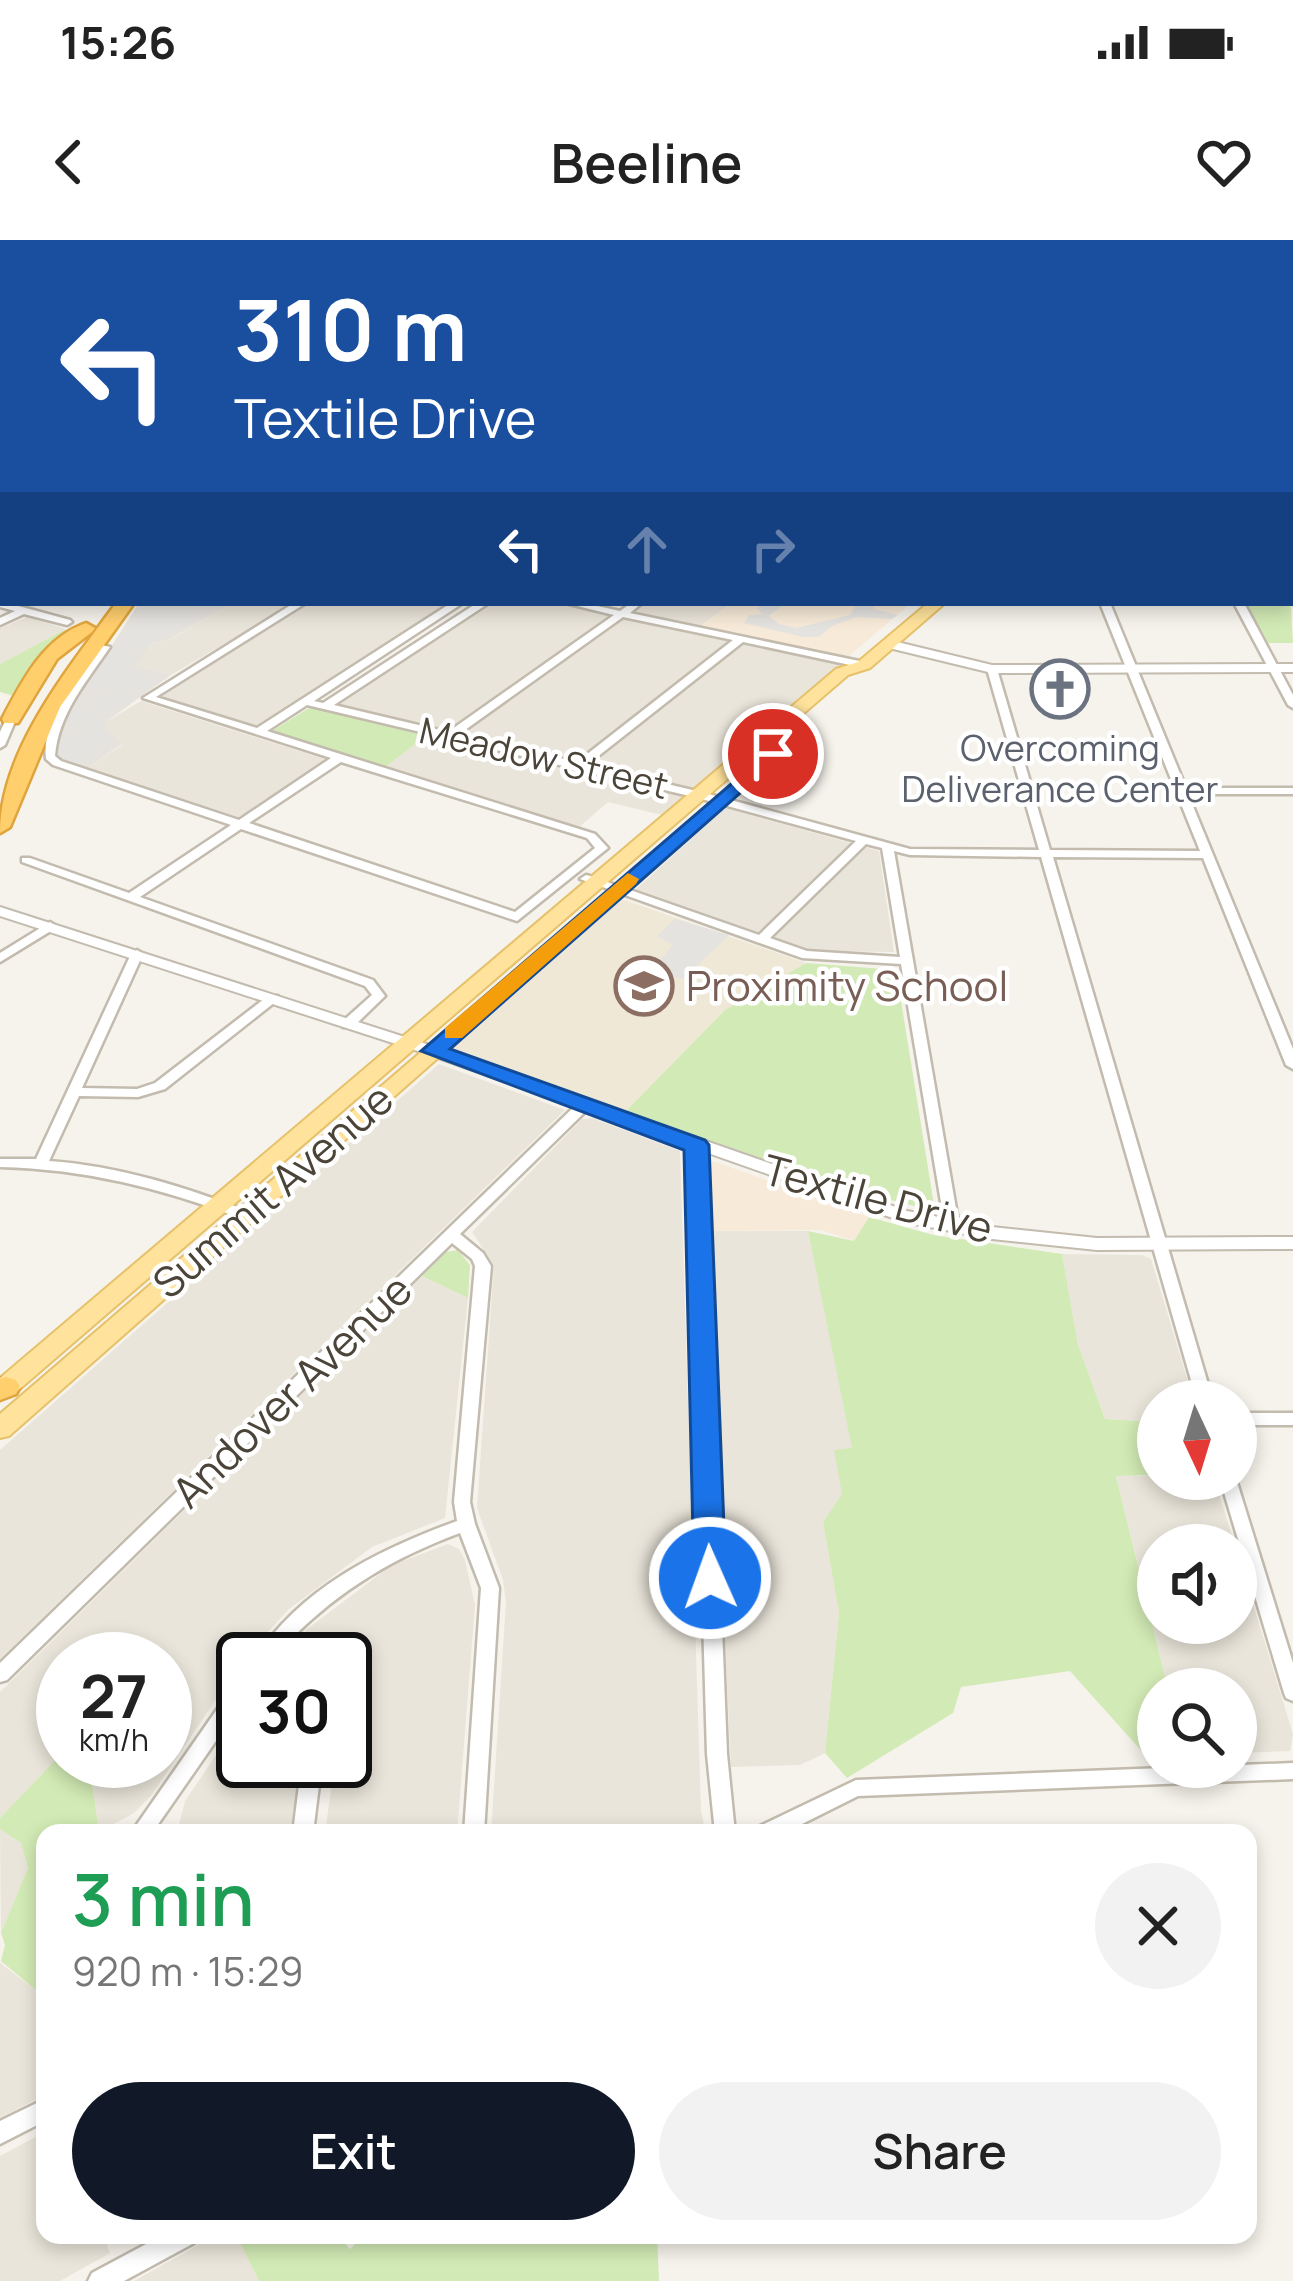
<!DOCTYPE html>
<html lang="en">
<head>
<meta charset="utf-8">
<style>
	:root { --surface:#fff; --page:#f2f2f2; --text:#222; --muted:#767676; --accent:#111827 }
	body { margin:0; font-family:Manrope,sans-serif; background:var(--page); color:var(--text); height:100vh; display:flex; flex-direction:column; font-size:45px; white-space:nowrap }
	* { box-sizing:border-box; margin:0 }
	p { font-size:39px; color:var(--muted) }
	.icon { flex:none; width:66px; height:66px; fill:none; stroke:currentColor; stroke-width:2; stroke-linecap:round; stroke-linejoin:round }
	.map { position:relative; flex:1; overflow:hidden }
	.side { position:absolute; left:36px; top:1584px; width:1221px; height:420px; display:flex; flex-direction:column; background:var(--surface); border-radius:24px; box-shadow:0 6px 18px #0003 }
	.side>* { flex:none }
	.banner { position:absolute; left:0px; top:0px; width:1293px; height:366px; box-shadow:0 6px 18px #0003; background:#1a4fa0; color:#fff; overflow:hidden }
	.needle { width:78px; rotate:176deg }
	.tools { position:absolute; left:1137px; top:1140px; display:grid; gap:24px }
	.tools a { display:grid; place-items:center; width:120px; height:120px; border-radius:50%; background:var(--surface); box-shadow:0 6px 18px #0003; font-size:60px }
	.speed { position:absolute; left:36px; top:1392px; display:flex; gap:24px; font-size:60px; font-weight:700; text-align:center }
	.speed>* { display:grid; place-content:center; width:156px; height:156px; border-radius:50%; background:var(--surface); box-shadow:0 6px 18px #0003; line-height:1 }
	.speed small { font-size:30px; font-weight:400 }
	.speed .limit { border:6px solid #111; border-radius:18px; background:#fff; color:#111 }
	.pin { position:absolute; display:grid; place-items:center; width:102px; height:102px; color:#fff; margin:-51px; border:6px solid #fff; border-radius:50%; box-shadow:0 3px 12px #0007 }
	.me { position:absolute; width:132px; margin:-66px; rotate:358deg; stroke-linejoin:round; filter:drop-shadow(0 0 9px #0008) }
	.turn { display:flex; align-items:center; gap:42px; height:252px; padding:0 36px; font-size:54px }
	.turn .icon { width:156px; height:156px; stroke-width:2.5 }
	.turn b { display:block; font-size:84px; line-height:102px }
	.lanes { display:flex; align-items:center; height:114px; padding:0 36px; background:#0003; justify-content:center; gap:60px; direction:ltr }
	.lanes .off { opacity:.35 }
	.round { display:grid; place-items:center; flex:none; width:126px; height:126px; border-radius:63px; background:var(--page) }
	.head { display:flex; align-items:center; justify-content:space-between; height:204px; padding:0 36px }
	h1 { font-size:72px; font-weight:600; line-height:90px; color:#1e9e55 }
	.button { display:flex; gap:24px; margin-top:auto; padding:24px 36px }
	.button a { flex:1; height:138px; border-radius:72px; background:var(--accent); color:#fff; font-size:48px; font-weight:600; line-height:138px; text-align:center }
	.button a+a { background:var(--page); color:var(--text) }
	.status { display:flex; justify-content:space-between; align-items:center; height:84px; padding:0 60px; background:var(--surface); direction:ltr }
	.status svg { height:33px; fill:currentColor }
	header { display:flex; justify-content:space-between; align-items:center; height:156px; padding:0 36px; background:var(--surface); font-size:54px; font-weight:600 }
	.map>svg:first-child { display:block }
	.residential { fill:#eae5da }
	.commercial { fill:#f7ead8 }
	.industrial { fill:#e6e2dd }
	.education { fill:#efe8d6 }
	.green { fill:#d2eab5 }
	.parking { fill:#e5e3e0 }
	.lines { fill:none; stroke-linecap:round; stroke-linejoin:round }
	.minor-casing { stroke:#c2bbae; stroke-width:5 }
	.tertiary-casing { stroke:#c2bbae; stroke-width:4 }
	.secondary-casing { stroke:#d6c79b; stroke-width:5 }
	.primary-casing { stroke:#e6c16a; stroke-width:4 }
	.trunk-casing { stroke:#e0a43c; stroke-width:4 }
	.motorway-casing { stroke:#e0a43c; stroke-width:5 }
	.minor { fill:#fff; fill-rule:evenodd }
	.tertiary { fill:#fff; fill-rule:evenodd }
	.secondary { fill:#fff3cd; fill-rule:evenodd }
	.primary { fill:#ffe39c; fill-rule:evenodd }
	.trunk { fill:#ffd985; fill-rule:evenodd }
	.motorway { fill:#ffcf6e; fill-rule:evenodd }
	.route { fill:#1a73e8; stroke:#114b97; stroke-width:3 }
	.slow { fill:#f59e0b }
	.labels { text-anchor:middle; stroke-width:9; stroke-linejoin:round; paint-order:stroke }
	.far-worship-label { font-size:36px; fill:#5b616d; stroke:#fff }
	.far-street-label { font-size:36px; fill:#4b4439; stroke:#fff }
	.education-label { font-size:42px; fill:#785e54; stroke:#fff; text-anchor:start }
	.street-label { font-size:42px; fill:#4b4439; stroke:#fff }
</style>
</head>
<body>
<div class="status"><b>15:26</b><svg viewBox="0 0 49 12"><path d="M0 12V9h3v3zM5 12V6h3v6zM10 12V3h3v9zM15 12V0h3v12zM26 1h20v11H26zM47 4h2v5h-2z"/></svg></div>
<header><svg class="icon" aria-label="back" viewBox="0 0 24 24"><path d="M15 5l-7 7 7 7"/></svg>Beeline<svg class="icon" aria-label="heart" viewBox="0 0 24 24"><path d="M12 20l-8-8c-3-5 5-10 8-4 3-6 11-1 8 4z"/></svg></header>
<div class="map">
<svg width="1293" height="2041" viewBox="0 0 1293 2041">
	<rect width="100%" height="100%" fill="#f6f3ec"/>
	<g class="residential">
		<polygon points="232,363 294,363 171,435 134,426 151,404 171,399"/>
		<polygon points="306,363 449,363 259,486 156,458 161,448"/>
		<polygon points="493,363 551,363 841,424 694,548 337,464"/>
		<polygon points="646,363 732,363 700,386 633,373"/>
		<polygon points="28,377 66,389 0,424 0,388"/>
		<polygon points="141,461 324,519 325,522 240,578 87,528 122,505 104,488 107,481"/>
		<polygon points="427,495 682,554 684,557 662,575 608,562 578,588 384,528"/>
		<polygon points="725,568 879,611 894,712 812,711 635,650"/>
		<polygon points="439,824 565,870 0,1419 0,1210"/>
		<polygon points="592,878 680,911 701,1571 706,1593 491,1593 506,1362 503,1340 477,1268 494,1025 472,992 582,879"/>
		<polygon points="705,991 808,991 853,1209 842,1254 823,1282 839,1373 825,1513 800,1525 731,1527"/>
		<polygon points="1062,1014 1142,1015 1151,1019 1194,1161 1158,1161 1158,1182 1105,1179 1078,1105"/>
		<polygon points="422,1036 468,1058 445,1278 372,1307 289,1369 243,1419 151,1556 134,1573 99,1592 90,1529 95,1521 165,1521 165,1419 63,1419 63,1512 0,1578 0,1452"/>
		<polygon points="1116,1235 1214,1239 1235,1305 1158,1305 1158,1383 1236,1383 1236,1309 1293,1494 1290,1511 1236,1513 1236,1449 1168,1449"/>
		<polygon points="448,1304 459,1309 465,1320 475,1365 457,1593 325,1593 335,1521 345,1521 345,1419 326,1419 306,1397 306,1390 392,1325"/>
		<polygon points="243,1475 243,1521 302,1521 290,1593 177,1593 185,1561"/>
		<polygon points="0,1589 21,1603 28,1628 1,1693"/>
		<polygon points="0,1723 37,1751 39,1779 45,1785 45,1855 0,1878"/>
		<polygon points="45,1892 45,1995 103,1995 110,2013 60,2041 0,2041 0,1916"/>
		<polygon points="216,1995 236,1995 259,2041 134,2041"/>
	</g>
	<g class="commercial">
		<polygon points="732,363 911,363 848,417 700,386"/>
		<polygon points="709,922 716,922 869,977 854,1001 821,990 705,991 703,926"/>
	</g>
	<polygon class="industrial" points="139,363 232,363 170,399 151,404 135,426 171,435 107,481 105,488 122,504 87,528 57,518 55,505 67,476"/>
	<g class="education">
		<polygon points="318,0 784,0 318,3"/>
		<polygon points="622,659 806,723 725,770 626,871 450,808"/>
	</g>
	<g class="green">
		<polygon points="1290,350 1293,403 1268,403 1246,363 1290,363"/>
		<polygon points="66,389 17,457 0,452 0,424"/>
		<polygon points="309,468 313,468 427,495 384,528 272,491"/>
		<polygon points="806,723 896,730 935,971 862,953 626,871 725,770"/>
		<polygon points="869,977 933,995 1062,1014 1078,1105 1105,1179 1158,1182 1158,1235 1116,1236 1168,1449 1158,1449 1158,1516 1146,1516 1070,1431 961,1447 953,1473 847,1538 825,1513 839,1373 823,1282 842,1254 834,1210 852,1208 808,991 854,1001"/>
		<polygon points="458,1010 470,1025 468,1058 422,1036 446,1012"/>
		<polygon points="63,1512 63,1521 95,1521 90,1529 99,1592 45,1593 45,1785 39,1780 37,1751 1,1721 5,1705 1,1693 28,1628 21,1603 0,1589 0,1578"/>
		<polygon points="236,1995 337,1995 350,2009 364,1995 657,1995 659,2041 259,2041"/>
	</g>
	<g class="parking">
		<polygon points="204,363 221,363 146,405 129,424 135,432 162,438 137,454 87,446 141,368 199,371"/>
		<polygon points="763,363 786,363 769,376 779,384 796,388 850,375 857,363 874,363 874,369 898,375 892,379 856,377 832,386 819,397 803,397 744,383 749,375 762,374 757,368"/>
		<polygon points="102,450 131,455 131,462 113,467 105,479 101,491 111,499 109,507 80,523 61,518 57,507 61,497 80,497 87,484 68,483 73,470 94,470"/>
		<polygon points="675,679 729,695 683,739 651,731 673,705 657,696"/>
	</g>
	<g class="lines">
		<g class="minor-casing">
			<g id="minor">
				<polygon points="925,0 931,0 932,3 926,3"/>
				<rect x="1290" y="48" width="3" height="4"/>
				<polygon points="1293,63 1293,71 1290,72 1290,64"/>
				<polygon points="1290,105 1293,106 1293,110 1290,109"/>
				<rect x="0" y="111" width="3" height="4"/>
				<polygon points="0,361 70,380 72,382 67,385 24,374 0,385 0,378 15,371 0,367"/>
				<path d="M 294,363 L 306,363 L 156,457 L 257,488 L 451,363 L 463,363 L 314,461 L 323,463 L 477,363 L 489,363 L 334,465 L 448,492 L 614,375 L 565,363 L 584,363 L 620,371 L 631,363 L 642,363 L 630,373 L 864,422 L 869,425 L 864,428 L 743,402 L 587,525 L 705,553 L 910,609 L 1039,610 L 987,429 L 992,426 L 997,429 L 1050,610 L 1200,611 L 1100,363 L 1110,363 L 1186,548 L 1293,548 L 1293,554 L 1188,554 L 1293,809 L 1293,829 L 1286,825 L 1203,618 L 1053,617 L 1213,1161 L 1197,1161 L 1041,617 L 910,615 L 894,611 L 959,986 L 952,991 L 945,986 L 901,724 L 802,718 L 580,639 L 586,635 L 590,636 L 759,695 L 856,601 L 698,558 L 307,465 L 267,491 L 595,594 L 608,608 L 517,681 L 241,589 L 140,657 L 373,740 L 385,756 L 353,787 L 343,787 L 341,784 L 343,781 L 372,755 L 365,746 L 22,622 L 22,618 L 30,618 L 129,653 L 231,585 L 53,525 L 46,519 C 41,477 79,438 101,405 L 110,407 C 87,441 58,474 55,516 L 61,521 L 239,580 L 331,518 L 143,458 ZM 623,377 L 733,400 L 577,522 L 458,495 ZM 341,522 L 587,598 L 595,608 L 515,672 L 249,583 ZM 866,604 L 882,608 L 900,717 L 807,711 L 770,698 Z"/>
				<polygon points="1234,363 1244,363 1293,455 1293,468 1288,465"/>
				<polygon points="7,477 16,479 5,505 0,508 0,492"/>
				<polygon points="50,682 56,686 54,689 0,722 0,713"/>
				<path d="M 137,710 L 143,714 L 82,848 L 137,849 L 155,843 L 268,756 L 278,756 L 279,759 L 165,849 L 138,857 L 79,856 L 49,921 C 119,926 185,947 250,972 L 252,975 L 250,978 L 240,978 C 161,948 85,929 0,927 L 0,919 L 36,919 L 131,714 Z"/>
				<path d="M 583,862 L 588,863 L 590,866 L 588,869 L 460,994 L 483,1013 L 491,1026 L 470,1262 L 475,1284 L 499,1348 L 484,1593 L 464,1593 L 481,1348 L 460,1293 C 395,1317 341,1349 292,1398 L 313,1419 L 292,1419 L 282,1410 L 275,1419 L 255,1419 C 300,1348 380,1309 457,1281 L 454,1262 L 475,1026 L 472,1019 L 452,1003 L 7,1440 L 0,1442 L 0,1423 L 578,863 Z"/>
				<polygon points="696,901 703,905 727,1514 735,1593 715,1593 707,1514 689,905"/>
				<rect x="1236" y="1173" width="57" height="12"/>
				<polygon points="1220,1239 1236,1239 1293,1423 1293,1461 1286,1458 1284,1453"/>
				<polygon points="243,1440 243,1462 152,1593 131,1593 236,1442"/>
				<polygon points="302,1521 322,1521 313,1593 293,1593"/>
				<polygon points="1293,1523 1293,1539 858,1556 784,1593 755,1593 758,1587 856,1540"/>
				<polygon points="45,1859 45,1881 0,1904 0,1881"/>
				<polygon points="163,1995 198,1995 194,2003 124,2041 88,2041 92,2033"/>
			</g>
		</g>
		<g class="tertiary-casing">
			<g id="tertiary">
				<polygon points="195,0 203,0 202,3 194,3"/>
				<polygon points="209,0 217,0 216,3 208,3"/>
				<rect x="0" y="20" width="3" height="4"/>
				<polygon points="3,96 3,105 0,106 0,97"/>
				<rect x="1290" y="319" width="3" height="6"/>
				<polygon points="889,400 992,425 1293,424 1293,432 992,433 885,407 883,404"/>
				<polygon points="0,667 439,808 907,971 992,987 1097,998 1293,997 1293,1009 1097,1010 992,999 904,982 427,814 0,676"/>
			</g>
		</g>
		<g class="secondary-casing">
			<g id="secondary">
				<rect x="1290" y="151" width="3" height="6"/>
				<rect x="0" y="156" width="3" height="6"/>
			</g>
		</g>
		<g class="primary-casing">
			<g id="primary">
				<polygon points="1293,0 1293,5 1284,3 1285,1"/>
				<polygon points="928,363 945,363 870,428 848,435 15,1153 0,1154 0,1138 836,429 858,422"/>
				<polygon points="720,555 729,560 726,564 9,1196 0,1198 0,1174"/>
			</g>
		</g>
		<g class="trunk-casing">
			<g id="trunk">
				<polygon points="3,218 3,228 0,229 0,219"/>
				<rect x="1290" y="264" width="3" height="8"/>
				<rect x="0" y="269" width="3" height="8"/>
			</g>
		</g>
		<g class="motorway-casing">
			<g id="motorway">
				<polygon points="292,0 306,0 290,3"/>
				<polygon points="3,296 3,306 0,307 0,297"/>
				<path d="M 116,363 L 134,363 L 60,467 L 10,587 L 0,593 C 0,510 69,428 116,363 Z"/>
				<path d="M 86,383 L 95,388 L 92,392 L 57,419 L 18,483 L 4,483 L 2,479 C 22,441 43,398 86,383 Z"/>
				<polygon points="6,1137 16,1140 20,1147 16,1154 0,1160 0,1139"/>
			</g>
		</g>
		<use href="#minor" class="minor"/>
		<use href="#tertiary" class="tertiary"/>
		<use href="#secondary" class="secondary"/>
		<use href="#primary" class="primary"/>
		<use href="#trunk" class="trunk"/>
		<use href="#motorway" class="motorway"/>
	</g>
	<polygon class="route" points="773,508 780,509 780,518 450,809 705,900 709,905 726,1338 721,1347 710,1351 699,1347 694,1338 684,910 421,811"/>
	<polygon class="slow" points="628,633 639,639 636,644 462,798 445,798 445,788"/>
	<defs>
		<g id="church-ring" transform="scale(3)"><circle r="9.5" fill="#fff" stroke="#6b7280" stroke-width="1.5"/><path d="M-1.2-6h2.4v3.5h3.3v2.4h-3.3V6h-2.4V-.1h-3.3v-2.4h3.3Z" fill="#6b7280"/></g>
		<g id="school-ring" transform="scale(3)"><circle r="9.5" fill="#fff" stroke="#8d6e63" stroke-width="1.5"/><path d="M0-5L7-2L0 1L-7-2ZM-4 1L0 2.5L4 1V4Q0 6-4 4Z" fill="#8d6e63"/></g>
	</defs>
	<g fill-rule="evenodd">
		<use href="#church-ring" x="1060" y="449"/>
		<use href="#school-ring" x="644" y="746"/>
	</g>
	<g class="labels">
		<g class="far-worship-label">
			<text x="1060" y="521">Overcoming<tspan x="1060" dy="41">Deliverance Center</tspan></text>
		</g>
		<g class="far-street-label">
			<text transform="translate(544 518) rotate(13)" y="13">Meadow Street</text>
		</g>
		<g class="education-label">
			<text x="686" y="761">Proximity School</text>
		</g>
		<g class="street-label">
			<text transform="translate(273 951) rotate(-41)" y="15">Summit Avenue</text>
			<text transform="translate(878 959) rotate(15)" y="15">Textile Drive</text>
			<text transform="translate(292 1151) rotate(-44)" y="15">Andover Avenue</text>
		</g>
	</g>
</svg>
<div class="tools">
<a><svg class="needle" viewBox="-14 -14 28 28"><path d="M0-13l5 13h-10z" fill="#e53935"/><path d="M0 13l5-13h-10z" fill="#767676"/></svg></a>
<a><svg class="icon" aria-label="sound" viewBox="0 0 24 24"><path d="M4 9h4l5-4v14l-5-4H4zM17 9q2 3 0 6"/></svg></a>
<a><svg class="icon" aria-label="search" viewBox="0 0 24 24"><circle cx="10" cy="10" r="6"/><path d="M15 15l6 6"/></svg></a>
</div>
<div class="speed"><div>27<small>km/h</small></div><div class="limit">30</div></div>
<div class="pin" style="left:773px;top:514px;background:#d93025"><svg class="icon" aria-label="arrive" viewBox="0 0 24 24"><path d="M6 21V4h12l-3 4 3 4H6"/></svg></div>
<svg class="me" style="left:710px;top:1338px" viewBox="-20 -20 40 40"><circle r="17" fill="#1a73e8" stroke="#fff" stroke-width="3"/><path d="M0-11L8 9 0 5-8 9z" fill="#fff"/></svg>
<div class="banner">
<div class="turn"><svg class="icon" aria-label="left" viewBox="0 0 24 24"><path d="M17 20v-9H6M10 6l-5 5 5 5"/></svg><div><b>310 m</b>Textile Drive</div></div>
<div class="lanes"><svg class="icon" aria-label="left" viewBox="0 0 24 24"><path d="M17 20v-9H6M10 6l-5 5 5 5"/></svg><svg class="icon off" aria-label="ahead" viewBox="0 0 24 24"><path d="M12 20V5M6 11l6-6 6 6"/></svg><svg class="icon off" aria-label="right" viewBox="0 0 24 24"><path d="M7 20v-9h11M14 6l5 5-5 5"/></svg></div>
</div>
<section class="side">
<div class="head"><div><h1>3 min</h1><p>920 m · 15:29</p></div><a class="round"><svg class="icon" aria-label="close" viewBox="0 0 24 24"><path d="M6 6l12 12M18 6L6 18"/></svg></a></div>
<div class="button"><a>Exit</a><a>Share</a></div>
</section>
</div>
</body>
</html>
